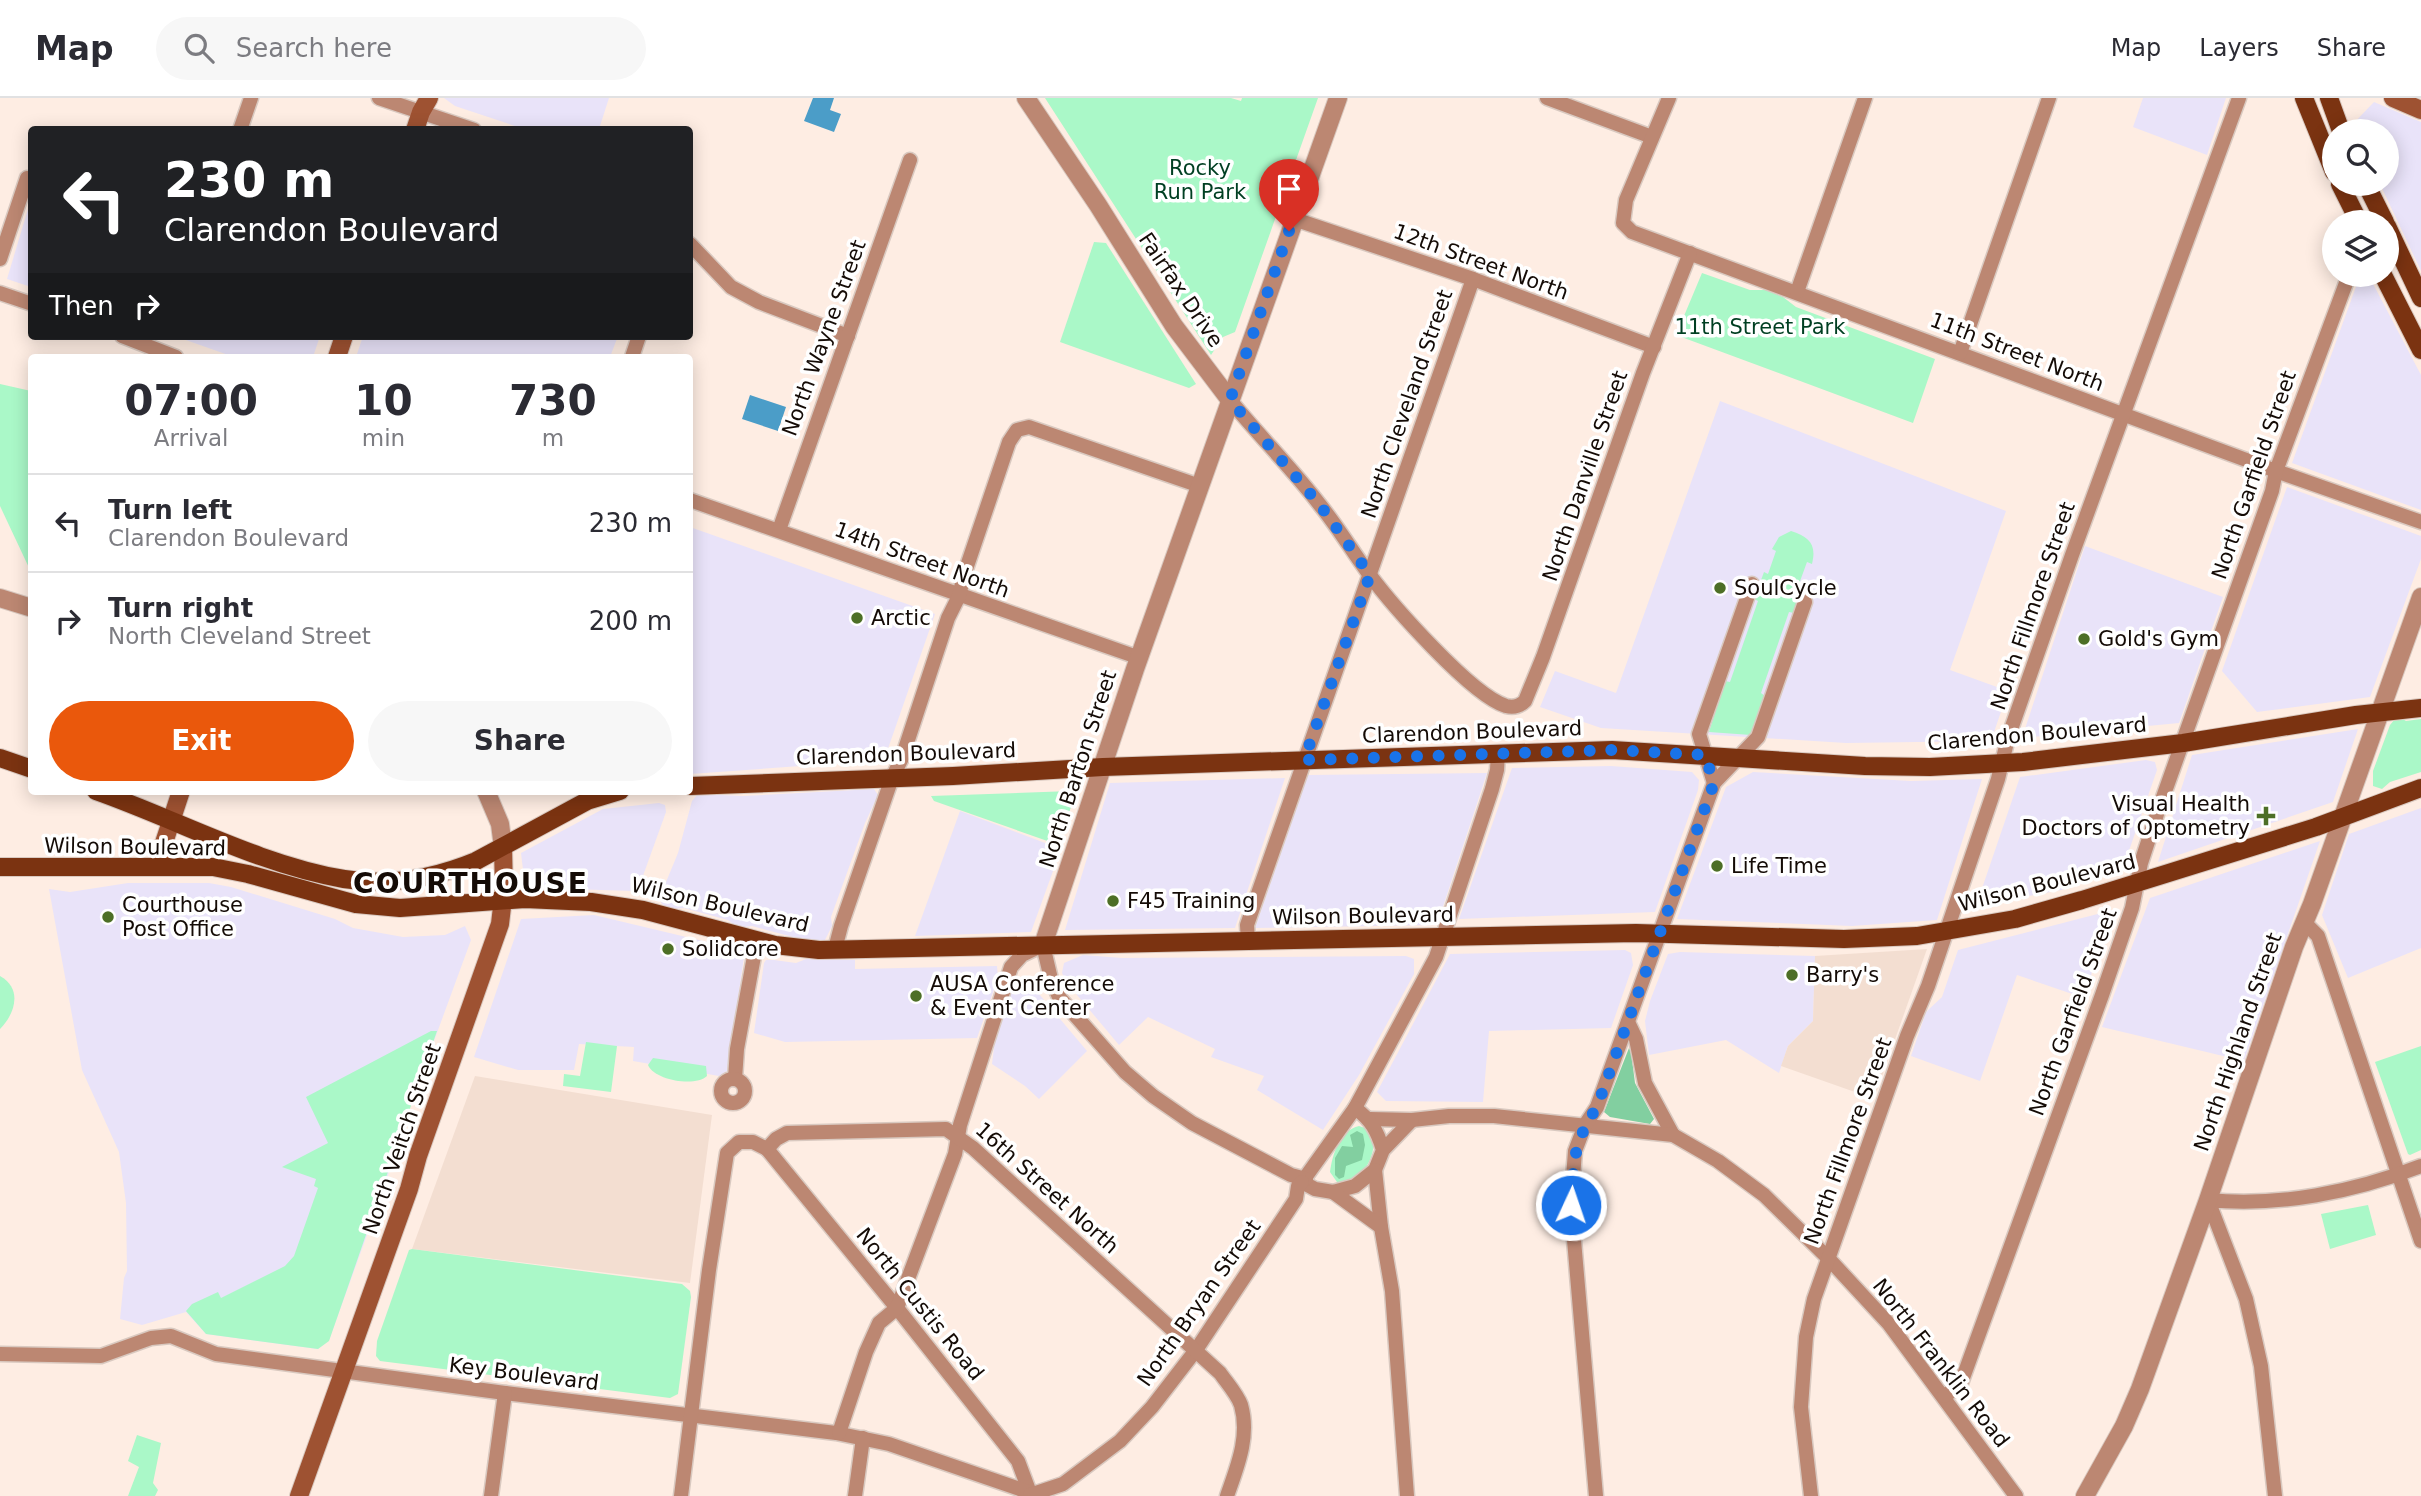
<!DOCTYPE html>
<html lang="en">
<head>
<meta charset="utf-8">
<style>
	:root { --surface:#fff; --page:#f7f7f7; --text:#2b2b33; --muted:#7c7c81; --line:#e1e1e2; --accent:#ea580c }
	body { margin:0; font-family:"DejaVu Sans",sans-serif; background:var(--page); color:var(--text); height:100vh; display:flex; flex-direction:column; font-size:26px; white-space:nowrap }
	* { box-sizing:border-box; margin:0 }
	p { font-size:23px; color:var(--muted) }
	.icon { flex:none; width:38px; height:38px; fill:none; stroke:currentColor; stroke-width:2; stroke-linecap:round; stroke-linejoin:round }
	.map { position:relative; flex:1; overflow:hidden }
	.sheet { position:absolute; left:28px; top:256px; width:665px; height:441px; display:flex; flex-direction:column; background:var(--surface); border-radius:7px; box-shadow:0 4px 18px #0003 }
	.sheet>* { flex:none }
	.guide { position:absolute; left:28px; top:28px; width:665px; height:214px; border-radius:7px; box-shadow:0 4px 18px #0003; background:#202124; color:#fff; overflow:hidden }
	.tools { position:absolute; left:2322px; top:21px; display:grid; gap:14px }
	.tools a { display:grid; place-items:center; width:77px; height:77px; border-radius:50%; background:var(--surface); box-shadow:0 4px 18px #0003; font-size:35px }
	.pin { position:absolute; display:grid; place-items:center; width:60px; height:60px; color:#fff; margin:-72px -30px; border-radius:50% 50% 50% 0; rotate:-45deg; box-shadow:0 0 7px #0007 }
	.pin .icon { rotate:45deg }
	.me { position:absolute; width:77px; margin:-38px; rotate:3deg; stroke-linejoin:round; filter:drop-shadow(0 0 5px #0008) }
	.turn { display:flex; align-items:center; gap:24px; height:147px; padding:0 21px; font-size:32px }
	.turn .icon { width:91px; height:91px; stroke-width:2.5 }
	.turn b { display:block; font-size:49px; line-height:60px }
	.then { display:flex; align-items:center; height:66px; padding:0 21px; background:#0003; gap:14px; font-size:26px }
	.eta { display:flex; justify-content:space-evenly; align-items:center; height:119px; text-align:center }
	.eta b { font-size:42px; font-weight:600; line-height:49px }
	.cta { display:flex; gap:14px; margin-top:auto; padding:14px 21px }
	.cta a { flex:1; height:80px; border-radius:42px; background:var(--accent); color:#fff; font-size:28px; font-weight:600; line-height:80px; text-align:center }
	.cta a+a { background:var(--page); color:var(--text) }
	ul { padding:0; list-style:none }
	li { display:flex; align-items:center; gap:21px; height:98px; padding:0 21px; border-top:2px solid var(--line) }
	li div { flex:1 }
	li b { display:block; font-size:26px }
	li em { font-style:normal }
	header { display:flex; align-items:center; gap:42px; box-sizing:border-box; height:98px; padding:0 35px; background:var(--surface); border-bottom:2px solid var(--line) }
	header strong { font-size:33px }
	nav { display:flex; gap:38px; margin-inline-start:auto; font-size:24px }
	.search { width:490px; height:63px; background:var(--page); display:flex; align-items:center; gap:18px; box-sizing:border-box; padding:0 24px; border-radius:38px; color:var(--muted); font-size:26px }
	.map>svg:first-child { display:block }
	.commercial { fill:#e9e3f9 }
	.education { fill:#f3ded1 }
	.green { fill:#aaf8c8 }
	.forest { fill:#82cfa0 }
	.water { fill:#4b9dc8 }
	.lines { fill:none; stroke-linecap:round; stroke-linejoin:round }
	.minor-casing { stroke:#d9c9c0; stroke-width:17 }
	.tertiary-casing { stroke:#d9c9c0; stroke-width:20 }
	.secondary-casing { stroke:#d9c9c0; stroke-width:20 }
	.primary-casing { stroke:#d9c9c0; stroke-width:20 }
	.minor { stroke:#bc8772; stroke-width:14 }
	.tertiary { stroke:#bc8772; stroke-width:18 }
	.secondary { stroke:#9e5232; stroke-width:18 }
	.primary { stroke:#7b3311; stroke-width:18 }
	.route { stroke:#1a73e8; stroke-width:12; stroke-dasharray:0 21.6 }
	.poi-dot { fill:#4d6f26; stroke:#fff; stroke-width:2.5 }
	.labels { text-anchor:middle; stroke-width:7; stroke-linejoin:round; paint-order:stroke }
	.park-label { font-size:21px; fill:#003f22; stroke:#fff }
	.street-label { font-size:21px; fill:#140b06; stroke:#fff }
	.poi-label { font-size:21px; fill:#140b06; stroke:#fff; text-anchor:start }
	.district-label { font-size:28px; font-weight:bold; letter-spacing:2px; fill:#140b06; stroke:#fff }
</style>
</head>
<body>
<header>
<strong>Map</strong>
<div class="search"><svg class="icon" aria-label="search" viewBox="0 0 24 24"><circle cx="10" cy="10" r="6"/><path d="M15 15l6 6"/></svg>Search here</div>
<nav><a>Map</a><a>Layers</a><a>Share</a></nav>
</header>
<div class="map">
<svg width="2421" height="1398" viewBox="0 0 2421 1398">
	<rect width="100%" height="100%" fill="#feede3"/>
	<g class="commercial">
		<polygon points="444,0 609,0 599,31 527,32 455,8"/>
		<polygon points="2143,0 2226,0 2207,57 2133,29"/>
		<polygon points="2374,4 2421,24 2421,173 2380,86 2387,86 2387,33 2356,33 2352,27"/>
		<polygon points="31,101 32,189 31,189 7,181"/>
		<polygon points="2371,182 2421,277 2421,412 2292,365 2357,186"/>
		<polygon points="184,238 320,238 313,259 234,259 183,241"/>
		<polygon points="363,238 618,238 610,259 356,259"/>
		<polygon points="1720,303 2006,413 1950,572 2008,593 1991,643 1846,645 1601,630 1540,609 1555,573 1616,595"/>
		<polygon points="2287,389 2421,438 2421,461 2370,599 2257,614 2222,573"/>
		<polygon points="690,429 935,516 884,662 690,676"/>
		<polygon points="2085,448 2223,499 2179,625 2022,640"/>
		<polygon points="2358,631 2333,704 2158,764 2192,657"/>
		<polygon points="2146,662 2155,664 2157,672 2124,767 2116,774 2061,792 1976,808 2020,679"/>
		<polygon points="1611,668 1692,674 1699,682 1698,692 1655,814 1459,821 1512,670"/>
		<polygon points="1753,674 1911,683 1982,681 1937,822 1852,828 1677,821 1726,689"/>
		<polygon points="1487,675 1437,827 1255,830 1308,677"/>
		<polygon points="1285,680 1235,830 1065,832 1110,685"/>
		<polygon points="874,691 878,697 865,725 831,819 832,828 824,844 804,842 752,828 744,829 733,826 728,822 684,810 671,811 662,806 659,801 678,755 692,703 698,696 743,698"/>
		<polygon points="659,705 665,707 666,714 640,786 634,793 536,790 524,780 521,755 603,711"/>
		<polygon points="2421,710 2421,850 2348,880 2322,817 2349,736"/>
		<polygon points="960,713 1061,751 1031,834 915,838"/>
		<polygon points="2320,743 2244,963 2102,929 2150,800"/>
		<polygon points="128,785 209,785 231,789 335,821 353,830 403,839 445,837 465,828 471,842 393,1055 387,1082 329,1242 318,1251 206,1236 186,1214 142,1227 120,1221 124,1180 127,1173 126,1105 119,1054 82,972 49,791 70,794"/>
		<polygon points="2113,812 2092,873 2087,901 2017,877 1980,983 1911,958 1926,914 1942,899 1958,852"/>
		<polygon points="594,817 745,853 727,973 719,978 633,963 634,949 579,946 574,972 518,972 474,959 521,821"/>
		<polygon points="1625,852 1631,855 1633,867 1611,930 1489,933 1483,1004 1386,1003 1377,994 1450,856"/>
		<polygon points="1680,854 1815,858 1813,923 1788,948 1779,975 1726,942 1649,957 1645,923 1650,903 1668,856"/>
		<polygon points="1083,857 1122,860 1406,858 1414,861 1414,876 1359,977 1323,1032 1257,992 1264,978 1211,959 1215,951 1148,919 1119,947 1067,885 1062,875 1064,865"/>
		<polygon points="806,861 855,862 855,871 997,868 998,880 977,940 785,944 754,935 764,865 766,862 774,862 796,865"/>
		<polygon points="1016,877 1023,884 1034,890 1087,953 1039,1001 1025,988 992,966 995,942"/>
	</g>
	<g class="education">
		<polygon points="1927,851 1876,995 1872,1000 1781,968 1788,948 1813,923 1815,858"/>
		<polygon points="475,978 712,1017 690,1185 412,1151"/>
	</g>
	<g class="green">
		<polygon points="1045,0 1231,0 1241,3 1242,0 1318,0 1235,234 1223,239 1211,257"/>
		<polygon points="1094,144 1106,145 1196,286 1189,290 1060,244"/>
		<polygon points="1702,175 1750,192 1766,192 1783,199 1796,209 1935,261 1913,325 1676,237"/>
		<polygon points="0,286 31,293 31,474 0,408"/>
		<path d="M 1791,433 C 1809,439 1817,446 1812,466 L 1807,464 L 1799,486 L 1804,488 L 1794,515 L 1789,514 L 1761,595 L 1765,598 L 1751,637 L 1709,634 L 1725,583 L 1730,584 L 1758,503 L 1754,501 L 1764,474 L 1768,476 L 1776,453 L 1772,451 L 1779,439 Z"/>
		<polygon points="2401,620 2406,623 2421,621 2421,674 2390,684 2382,691 2373,688 2373,673 2390,627 2395,621"/>
		<polygon points="1071,693 1074,702 1056,746 934,703 931,698"/>
		<path d="M 0,878 C 23,891 15,916 0,931 Z"/>
		<polygon points="431,933 437,933 329,1243 318,1251 206,1236 186,1213 192,1206 218,1194 221,1200 285,1168 294,1158 318,1090 314,1088 316,1081 282,1069 328,1045 306,999"/>
		<polygon points="586,944 617,948 611,994 563,988 564,976 580,978"/>
		<polygon points="2421,948 2421,1052 2410,1057 2408,1056 2375,964"/>
		<path d="M 653,960 L 706,968 L 707,978 C 696,989 655,983 648,967 Z"/>
		<path d="M 1359,1028 L 1368,1031 C 1369,1033 1372,1039 1373,1041 C 1377,1060 1357,1090 1337,1084 L 1330,1074 C 1332,1057 1340,1032 1359,1028 Z"/>
		<polygon points="2368,1107 2376,1137 2330,1151 2321,1116"/>
		<polygon points="412,1151 682,1186 690,1193 691,1199 678,1296 670,1300 380,1263 376,1258 377,1243 409,1152"/>
		<polygon points="137,1337 161,1345 153,1385 158,1392 155,1398 128,1398 139,1369 128,1363"/>
	</g>
	<g class="forest">
		<polygon points="1629,950 1631,954 1635,985 1654,1021 1650,1026 1610,1019 1604,1014"/>
		<polygon points="1357,1033 1363,1036 1365,1047 1362,1062 1346,1068 1344,1079 1339,1081 1335,1077 1335,1060 1342,1048 1353,1049 1350,1037"/>
	</g>
	<g class="water">
		<polygon points="813,0 834,0 830,12 841,16 834,34 804,23"/>
		<polygon points="750,297 786,309 778,333 742,321"/>
	</g>
	<g class="lines">
		<g class="minor-casing">
			<g id="minor">
				<polyline points="379,0 474,32"/>
				<polyline points="1547,0 1652,39"/>
				<polyline points="1669,0 1626,102 1623,125 1632,134 2276,373 2421,424"/>
				<polyline points="240,32 251,0"/>
				<polyline points="1294,121 1473,181 1654,249"/>
				<polyline points="690,146 731,189 759,204 848,238"/>
				<polyline points="0,161 27,80"/>
				<polyline points="1797,194 1865,0"/>
				<polyline points="0,195 32,206"/>
				<polyline points="122,238 176,259"/>
				<polyline points="1960,255 2049,0"/>
				<polyline points="632,259 639,238"/>
				<path d="M 1230,302 C 1259,338 1292,370 1320,407 C 1338,429 1352,453 1369,476 C 1392,507 1471,597 1506,608 C 1514,610 1520,608 1525,603 L 1543,559 L 1643,275 L 1690,155"/>
				<polyline points="690,402 1140,560"/>
				<polyline points="779,432 910,62"/>
				<polyline points="1714,685 1699,636 1752,486"/>
				<polyline points="2304,824 2318,838 2421,1143"/>
				<polyline points="1248,843 1247,827 1473,181"/>
				<polyline points="835,851 841,828 892,680 902,660 948,520 959,498 964,477 1009,344 1017,332 1029,329 1200,388"/>
				<polyline points="1628,924 1636,941 1645,985 1673,1037"/>
				<polyline points="735,981 737,951 757,842"/>
				<circle cx="733" cy="993" r="12"/>
				<polyline points="1355,1010 1436,859 1492,691 1497,672 1498,655"/>
				<polyline points="1370,1021 1412,1022 1449,1018 1494,1018 1673,1037 1718,1063 1764,1097 1828,1160 1889,1226 2016,1398"/>
				<polyline points="767,1051 897,1210 1018,1363 1030,1395"/>
				<path d="M 1383,1052 C 1377,1032 1371,1022 1355,1010 L 1302,1084 L 1315,1091 L 1333,1094 L 1355,1088 L 1375,1072 L 1383,1052 L 1412,1022"/>
				<polyline points="1375,1072 1381,1129 1392,1193 1407,1398"/>
				<polyline points="1333,1094 1381,1129"/>
				<polyline points="0,1256 101,1258 151,1240 171,1238 216,1256 505,1295 836,1335 889,1346 1040,1398"/>
				<polyline points="1944,1298 1960,1288 2102,897 2132,810 2141,765 2157,716 2272,393 2276,373 2349,177"/>
				<polyline points="839,1335 866,1254 879,1225 897,1210 955,1056 960,1027 1011,869 1022,857 1043,847 1051,881 1059,899 1125,974 1153,998 1192,1025 1291,1077 1306,1081"/>
				<polyline points="1030,1397 1063,1386 1120,1343 1152,1309 1196,1252 1296,1101 1298,1088 1302,1084"/>
				<polyline points="491,1398 505,1295"/>
				<path d="M 681,1398 L 709,1172 L 727,1055 L 739,1044 L 753,1044 L 767,1051 L 776,1041 L 787,1035 L 946,1031 L 973,1050 L 1220,1275 C 1227,1285 1237,1296 1241,1307 C 1250,1339 1237,1369 1227,1398"/>
				<polyline points="855,1398 863,1340"/>
				<polyline points="1596,1398 1571,1107 1575,1053 1585,1027 1597,1009 1714,685 1758,639 1805,504"/>
				<polyline points="1811,1398 1801,1309 1806,1239 1814,1201 1907,938 1928,888 1998,681 2008,640 2072,457 2239,0"/>
				<path d="M 2275,1398 L 2261,1268 L 2246,1201 L 2208,1102 C 2279,1109 2354,1094 2421,1068"/>
			</g>
		</g>
		<g class="tertiary-casing">
			<g id="tertiary">
				<polyline points="1026,0 1098,107 1174,228 1230,302"/>
				<polyline points="0,500 32,510"/>
				<polyline points="486,693 500,726 503,749"/>
				<polyline points="1043,847 1135,571 1338,0"/>
				<polyline points="2085,1398 2124,1328 2140,1291 2208,1102 2294,849 2312,806 2421,499"/>
			</g>
		</g>
		<g class="secondary-casing">
			<g id="secondary">
				<polyline points="2393,0 2421,12"/>
				<polyline points="415,32 421,14 429,0"/>
				<polyline points="337,259 344,238"/>
				<polyline points="156,769 181,693"/>
				<polyline points="299,1398 409,1091 418,1058 500,826 504,792 503,749"/>
			</g>
		</g>
		<g class="primary-casing">
			<g id="primary">
				<polyline points="2304,0 2334,74"/>
				<polyline points="2329,0 2341,33"/>
				<polyline points="2340,86 2359,124"/>
				<polyline points="2366,86 2385,124"/>
				<polyline points="2387,128 2421,200"/>
				<polyline points="2383,177 2421,252"/>
				<polyline points="0,660 32,671"/>
				<polyline points="690,688 953,678 1103,669 1612,652 1865,668 1930,669 2023,664 2183,645 2356,617 2421,610"/>
				<path d="M 96,693 C 176,721 260,767 344,781 C 389,788 435,780 476,763 L 587,703 L 620,693"/>
				<polyline points="0,769 213,769 248,776 356,806 400,810 525,801 591,804 643,812 775,847 819,852 1636,835 1844,841 1917,838 2015,821 2082,802 2316,729 2421,690"/>
			</g>
		</g>
		<use href="#minor" class="minor"/>
		<use href="#tertiary" class="tertiary"/>
		<use href="#secondary" class="secondary"/>
		<use href="#primary" class="primary"/>
	</g>
	<g class="lines">
		<path class="route" d="M 1289,133 L 1230,302 L 1320,407 L 1370,477 L 1304,662 L 1612,652 L 1705,657 L 1714,685 L 1597,1009 C 1572,1047 1574,1064 1571,1107"/>
	</g>
	<g class="poi-dot">
		<circle cx="1720" cy="490" r="7"/>
		<circle cx="857" cy="520" r="7"/>
		<circle cx="2084" cy="541" r="7"/>
		<path d="M2262.5 707.5h7v7h7v7h-7v7h-7v-7h-7v-7h7z"/>
		<circle cx="1717" cy="768" r="7"/>
		<circle cx="1113" cy="803" r="7"/>
		<circle cx="108" cy="819" r="7"/>
		<circle cx="668" cy="851" r="7"/>
		<circle cx="1792" cy="877" r="7"/>
		<circle cx="916" cy="898" r="7"/>
	</g>
	<g class="labels">
		<g class="park-label">
			<text x="1200" y="77">Rocky<tspan x="1200" dy="24">Run Park</tspan></text>
			<text x="1760" y="236">11th Street Park</text>
		</g>
		<g class="street-label">
			<text transform="translate(1481 164) rotate(20)" y="7">12th Street North</text>
			<text transform="translate(1181 192) rotate(56)" y="7">Fairfax Drive</text>
			<text transform="translate(824 240) rotate(-70)" y="7">North Wayne Street</text>
			<text transform="translate(2017 254) rotate(21)" y="7">11th Street North</text>
			<text transform="translate(1407 306) rotate(-71)" y="7">North Cleveland Street</text>
			<text transform="translate(2254 377) rotate(-71)" y="7">North Garfield Street</text>
			<text transform="translate(1585 378) rotate(-71)" y="7">North Danville Street</text>
			<text transform="translate(922 462) rotate(20)" y="7">14th Street North</text>
			<text transform="translate(2033 508) rotate(-71)" y="7">North Fillmore Street</text>
			<text transform="translate(1472 634) rotate(-2)" y="7">Clarendon Boulevard</text>
			<text transform="translate(2037 636) rotate(-5)" y="7">Clarendon Boulevard</text>
			<text transform="translate(906 656) rotate(-2)" y="7">Clarendon Boulevard</text>
			<text transform="translate(1078 671) rotate(-72)" y="7">North Barton Street</text>
			<text transform="translate(135 749) rotate(1)" y="7">Wilson Boulevard</text>
			<text transform="translate(2047 785) rotate(-14)" y="7">Wilson Boulevard</text>
			<text transform="translate(720 807) rotate(13)" y="7">Wilson Boulevard</text>
			<text transform="translate(1363 818) rotate(-1)" y="7">Wilson Boulevard</text>
			<text transform="translate(2073 914) rotate(-70)" y="7">North Garfield Street</text>
			<text transform="translate(2238 944) rotate(-71)" y="7">North Highland Street</text>
			<text transform="translate(402 1041) rotate(-71)" y="7">North Veitch Street</text>
			<text transform="translate(1848 1043) rotate(-70)" y="7">North Fillmore Street</text>
			<text transform="translate(1047 1090) rotate(42)" y="7">16th Street North</text>
			<text transform="translate(1199 1205) rotate(-55)" y="7">North Bryan Street</text>
			<text transform="translate(920 1206) rotate(51)" y="7">North Custis Road</text>
			<text transform="translate(1941 1265) rotate(52)" y="7">North Franklin Road</text>
			<text transform="translate(524 1276) rotate(7)" y="7">Key Boulevard</text>
		</g>
		<g class="poi-label">
			<text x="1734" y="497">SoulCycle</text>
			<text x="871" y="527">Arctic</text>
			<text x="2098" y="548">Gold's Gym</text>
			<text x="2250" y="713" text-anchor="end">Visual Health<tspan x="2250" dy="24">Doctors of Optometry</tspan></text>
			<text x="1731" y="775">Life Time</text>
			<text x="1127" y="810">F45 Training</text>
			<text x="122" y="814">Courthouse<tspan x="122" dy="24">Post Office</tspan></text>
			<text x="682" y="858">Solidcore</text>
			<text x="1806" y="884">Barry's</text>
			<text x="930" y="893">AUSA Conference<tspan x="930" dy="24">&amp; Event Center</tspan></text>
		</g>
		<g class="district-label">
			<text x="471" y="795">COURTHOUSE</text>
		</g>
	</g>
</svg>
<div class="tools">
<a><svg class="icon" aria-label="search" viewBox="0 0 24 24"><circle cx="10" cy="10" r="6"/><path d="M15 15l6 6"/></svg></a>
<a><svg class="icon" aria-label="layers" viewBox="0 0 24 24"><path d="M12 4l9 5-9 5-9-5zM3 14l9 5 9-5"/></svg></a>
</div>
<div class="pin" style="left:1289px;top:133px;background:#d93025"><svg class="icon" aria-label="arrive" viewBox="0 0 24 24"><path d="M6 21V4h12l-3 4 3 4H6"/></svg></div>
<svg class="me" style="left:1571px;top:1107px" viewBox="-20 -20 40 40"><circle r="17" fill="#1a73e8" stroke="#fff" stroke-width="3"/><path d="M0-11L8 9 0 5-8 9z" fill="#fff"/></svg>
<div class="guide">
<div class="turn"><svg class="icon" aria-label="left" viewBox="0 0 24 24"><path d="M17 20v-9H6M10 6l-5 5 5 5"/></svg><div><b>230 m</b>Clarendon Boulevard</div></div>
<div class="then">Then<svg class="icon" aria-label="right" viewBox="0 0 24 24"><path d="M7 20v-9h11M14 6l5 5-5 5"/></svg></div>
</div>
<section class="sheet">
<div class="eta">
<div><b>07:00</b><p>Arrival</p></div>
<div><b>10</b><p>min</p></div>
<div><b>730</b><p>m</p></div>
</div>
<ul>
<li><svg class="icon" aria-label="left" viewBox="0 0 24 24"><path d="M17 20v-9H6M10 6l-5 5 5 5"/></svg><div><b>Turn left</b><p>Clarendon Boulevard</p></div><em>230 m</em></li>
<li><svg class="icon" aria-label="right" viewBox="0 0 24 24"><path d="M7 20v-9h11M14 6l5 5-5 5"/></svg><div><b>Turn right</b><p>North Cleveland Street</p></div><em>200 m</em></li>
</ul>
<div class="cta"><a>Exit</a><a>Share</a></div>
</section>
</div>
</body>
</html>
